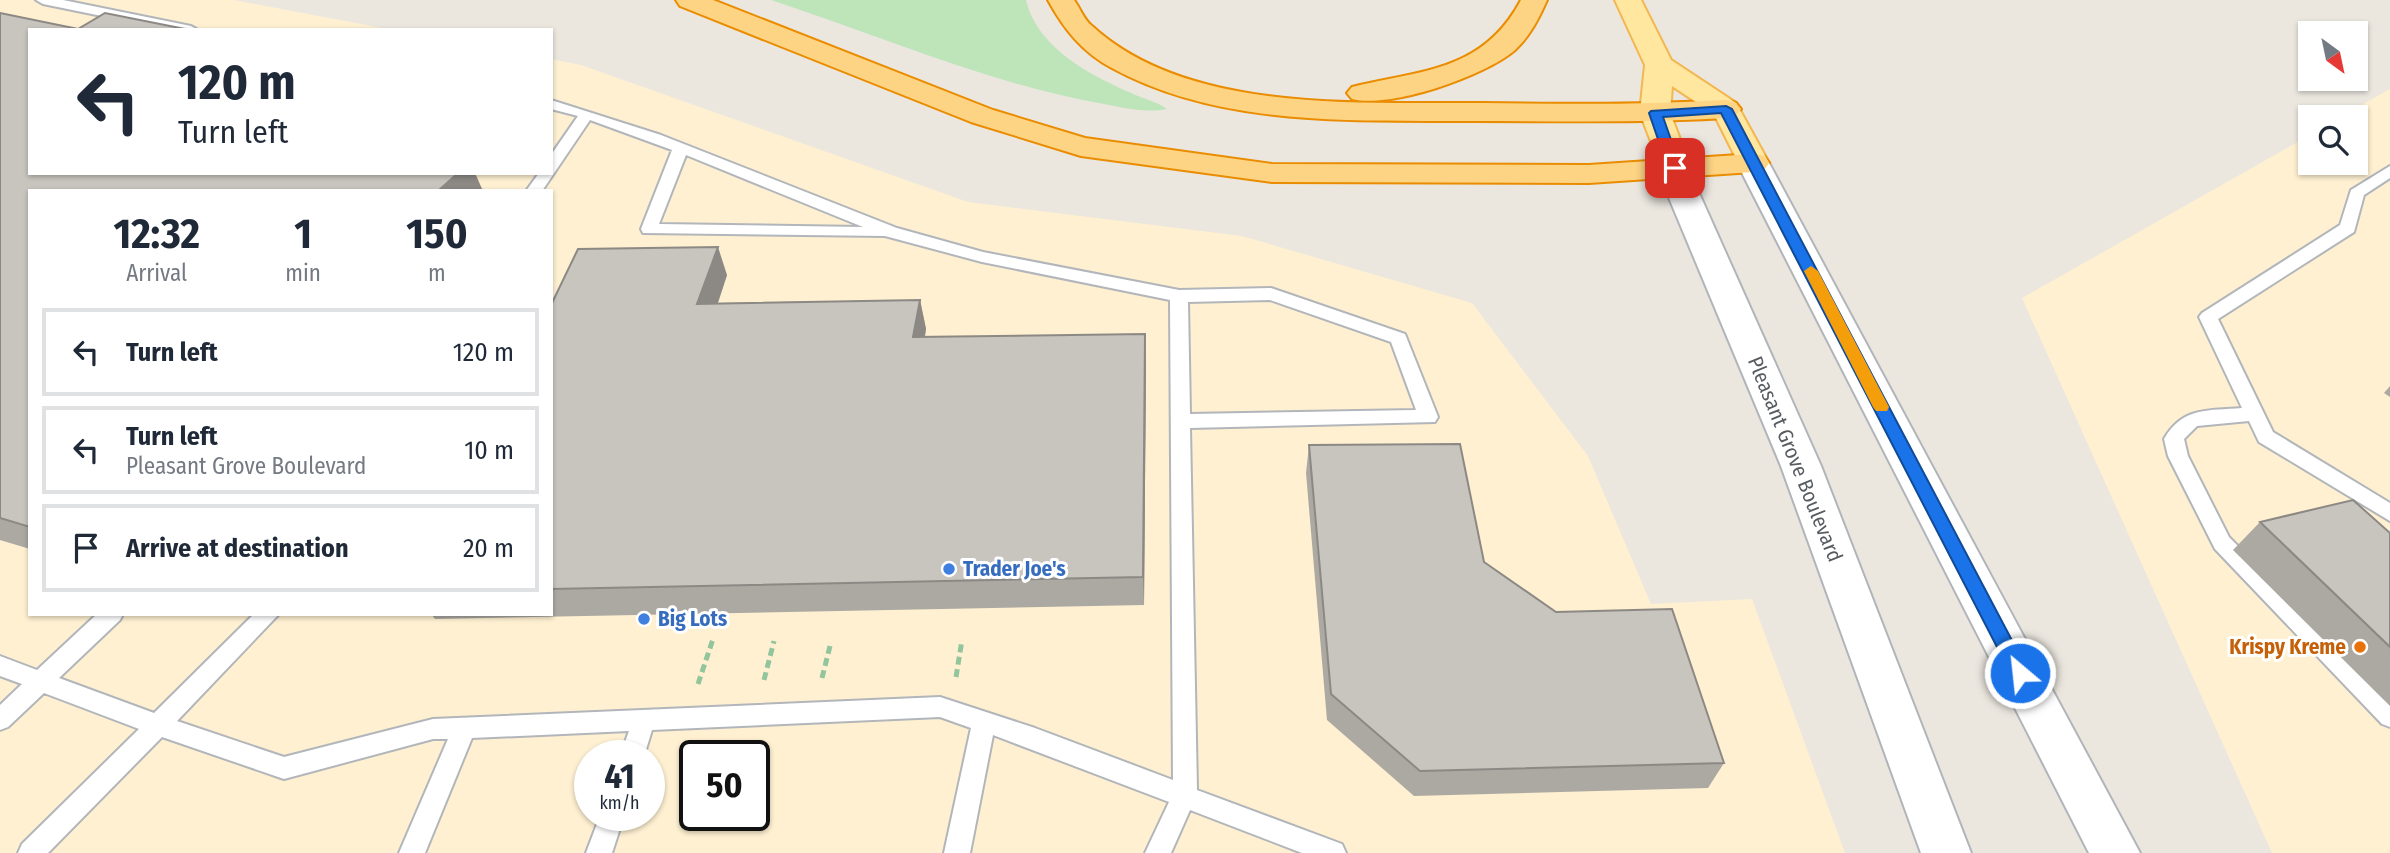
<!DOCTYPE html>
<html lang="en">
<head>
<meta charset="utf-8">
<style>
	:root { --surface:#fff; --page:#f6f6f7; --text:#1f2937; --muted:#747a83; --line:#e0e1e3 }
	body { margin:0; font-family:"Fira Sans Condensed",sans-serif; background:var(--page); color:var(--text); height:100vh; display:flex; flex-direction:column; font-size:26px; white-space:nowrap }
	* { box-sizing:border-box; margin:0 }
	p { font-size:23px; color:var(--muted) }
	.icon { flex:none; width:38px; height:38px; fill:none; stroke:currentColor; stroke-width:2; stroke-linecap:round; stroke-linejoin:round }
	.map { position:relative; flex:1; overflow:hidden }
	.details { position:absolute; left:28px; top:189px; width:525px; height:427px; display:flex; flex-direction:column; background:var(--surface); border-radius:0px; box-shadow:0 2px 5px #0004 }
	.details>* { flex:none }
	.top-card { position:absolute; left:28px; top:28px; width:525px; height:147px; border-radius:0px; box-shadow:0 2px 5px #0004; background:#fff; color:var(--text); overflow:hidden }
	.needle { width:46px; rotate:147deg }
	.fabs { position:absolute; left:2298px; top:21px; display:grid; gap:14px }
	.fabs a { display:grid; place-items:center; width:70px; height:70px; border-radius:0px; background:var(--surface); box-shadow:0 2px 5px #0004; font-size:35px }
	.speed { position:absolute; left:574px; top:740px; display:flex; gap:14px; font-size:35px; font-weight:700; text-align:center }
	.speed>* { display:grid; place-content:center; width:91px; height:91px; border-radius:50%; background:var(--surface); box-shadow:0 2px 5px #0004; line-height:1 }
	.speed small { font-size:18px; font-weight:400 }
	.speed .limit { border:4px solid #111; border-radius:10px; background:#fff; color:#111 }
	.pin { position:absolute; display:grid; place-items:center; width:60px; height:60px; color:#fff; margin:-30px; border-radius:14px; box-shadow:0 4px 10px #0006 }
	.me { position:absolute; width:77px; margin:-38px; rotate:332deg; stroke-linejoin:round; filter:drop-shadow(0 0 5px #0008) }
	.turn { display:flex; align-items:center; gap:24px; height:147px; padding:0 35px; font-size:32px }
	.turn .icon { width:91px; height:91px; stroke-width:2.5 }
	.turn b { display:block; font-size:49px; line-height:60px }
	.eta { display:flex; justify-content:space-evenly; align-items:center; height:119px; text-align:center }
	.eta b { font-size:42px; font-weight:700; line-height:49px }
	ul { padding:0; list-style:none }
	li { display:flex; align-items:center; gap:21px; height:88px; margin:0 14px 10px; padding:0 21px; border:4px solid var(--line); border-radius:0px }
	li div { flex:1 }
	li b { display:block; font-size:26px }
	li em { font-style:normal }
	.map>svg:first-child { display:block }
	.commercial { fill:#fef0d1; fill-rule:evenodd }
	.green { fill:#bee4ba }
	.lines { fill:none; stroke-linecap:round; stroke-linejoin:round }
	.service-casing { stroke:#b2b6ba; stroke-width:4 }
	.secondary-casing { stroke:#b1b5ba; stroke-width:4 }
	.primary-casing { stroke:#f2b752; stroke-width:4 }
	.motorway-casing { stroke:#ea8c00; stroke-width:4 }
	.path { stroke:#93c59d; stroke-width:5; stroke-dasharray:8 4.5; stroke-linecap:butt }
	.service { fill:#fff; fill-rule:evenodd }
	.secondary { fill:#fff; fill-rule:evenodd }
	.primary { fill:#ffe7a0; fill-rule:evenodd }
	.motorway { fill:#fdd484; fill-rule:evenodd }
	.wall { fill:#aca9a3 }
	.shaded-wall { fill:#8c8985 }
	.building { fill:#c8c4be; stroke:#8c8985; stroke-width:2 }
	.route { fill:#1a73e8; stroke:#114b97; stroke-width:2 }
	.slow { fill:#f59e0b }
	.shop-dot { fill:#3f7fe0; stroke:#fff; stroke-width:2.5 }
	.food-dot { fill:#e8710a; stroke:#fff; stroke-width:2.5 }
	.labels { text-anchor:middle; stroke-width:6; stroke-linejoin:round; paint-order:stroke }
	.street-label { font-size:21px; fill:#585c60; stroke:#fff }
	.shop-label { font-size:21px; font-weight:bold; fill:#366cbe; stroke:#fff; text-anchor:start }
	.food-label { font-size:21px; font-weight:bold; fill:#c56008; stroke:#fff; text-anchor:end }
</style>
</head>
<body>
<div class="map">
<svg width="2390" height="853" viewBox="0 0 2390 853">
	<rect width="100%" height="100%" fill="#ebe7df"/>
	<g class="commercial">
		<path d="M 0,0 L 234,0 L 393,30 L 30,30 L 30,173 L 551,173 L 551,59 L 581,65 L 968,202 L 1242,236 L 1472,303 L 1588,456 L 1651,604 L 1752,599 L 1845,853 L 0,853 ZM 30,191 L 551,191 L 551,614 L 30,614 ZM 590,756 L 649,756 L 649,816 L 590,816 ZM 695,756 L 754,756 L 754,816 L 695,816 Z"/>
		<polygon points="2390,89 2390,853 2272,853 2022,298 2310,135 2310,163 2356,163 2356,117 2340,117"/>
	</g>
	<path class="green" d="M 771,0 L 1026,0 C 1038,50 1094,77 1138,96 C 1148,100 1157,102 1167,109 C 1142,114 1118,106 1093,102 C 982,81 878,35 771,0 Z"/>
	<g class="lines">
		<g class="service-casing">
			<g id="service">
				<polygon points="36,0 63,0 191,26 198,30 170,30 43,4"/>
				<path d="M 551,100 L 661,135 L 897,228 L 983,252 L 1179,290 L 1271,288 L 1405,334 L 1438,417 L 1435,422 L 1190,428 L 1197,790 L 1342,844 L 1346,853 L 1302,853 L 1190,810 L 1171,853 L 1145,853 L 1169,802 L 993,735 L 970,853 L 944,853 L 971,728 L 940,717 L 652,730 L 644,756 L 620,756 L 629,731 L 472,738 L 425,853 L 399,853 L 448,739 L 433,739 L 284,779 L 162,737 L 48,853 L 18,853 L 22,844 L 139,729 L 44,693 L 8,727 L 0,730 L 0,705 L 22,684 L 0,676 L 0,656 L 37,670 L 97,614 L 123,614 L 120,620 L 59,678 L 154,713 L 254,614 L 279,614 L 177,721 L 284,757 L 433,719 L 940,697 L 1035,728 L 1173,780 L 1170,300 L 982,262 L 885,236 L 643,233 L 641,229 L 672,150 L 590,120 L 542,191 L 526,191 L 539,173 L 551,173 L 551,155 L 578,116 L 551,109 ZM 686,155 L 863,227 L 659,224 ZM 1270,300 L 1391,342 L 1416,410 L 1190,414 L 1188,302 Z"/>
				<path d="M 2390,166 L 2390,178 L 2364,195 L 2354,232 L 2218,319 L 2273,432 L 2390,503 L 2390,521 L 2259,442 L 2249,421 L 2197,426 L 2184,439 L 2188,456 L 2229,537 L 2390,701 L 2390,727 L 2382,724 L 2215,549 L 2168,456 L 2164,439 C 2183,406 2209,411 2242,408 L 2199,317 L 2202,313 L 2340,225 L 2351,190 Z"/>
				<polygon points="600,816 624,816 612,853 586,853"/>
			</g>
		</g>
		<g class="secondary-casing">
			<g id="secondary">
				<polygon points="1753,154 1764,156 1769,163 2140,853 2089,853 1737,163 1742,156"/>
				<polygon points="1675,159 1686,161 1699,193 1821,466 1971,853 1921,853 1781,466 1667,193 1659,168 1664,161"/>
			</g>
		</g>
		<g class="primary-casing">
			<polygon id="primary" points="1615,0 1641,0 1671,60 1736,103 1769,163 1764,170 1753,172 1742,170 1714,114 1672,86 1670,113 1691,168 1686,175 1675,177 1664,175 1640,113 1645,65"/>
		</g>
		<g class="motorway-casing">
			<g id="motorway">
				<polygon points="676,0 713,0 993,110 1085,138 1272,164 1589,165 1753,154 1764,156 1769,163 1764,170 1753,172 1589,183 1272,182 1081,156 971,122 680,6"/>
				<path d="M 1048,0 L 1074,0 C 1080,8 1084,20 1092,26 C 1188,114 1360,102 1483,103 C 1564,104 1645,105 1726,100 L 1736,103 L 1741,109 L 1736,115 L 1726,118 C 1643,123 1560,121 1476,121 C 1356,120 1222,128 1112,68 C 1082,52 1064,29 1048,0 Z"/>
				<path d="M 1521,0 L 1547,0 C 1539,18 1530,36 1515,50 C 1485,76 1390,109 1352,99 L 1347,93 L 1352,87 C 1421,70 1483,72 1521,0 Z"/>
			</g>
		</g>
		<g class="path">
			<polyline points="956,677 962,640"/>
			<polyline points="822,678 831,642"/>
			<polyline points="764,680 774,641"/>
			<polyline points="698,684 713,639"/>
		</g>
		<use href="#service" class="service"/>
		<use href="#secondary" class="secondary"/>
		<use href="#primary" class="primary"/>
		<use href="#motorway" class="motorway"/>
	</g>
	<g class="wall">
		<polygon points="0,13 30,191 30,549 0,540"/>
		<polygon points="727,275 718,303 920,300 926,329 925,337 1145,334 1146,362 1144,605 435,619 431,614 551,614 551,305"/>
		<polygon points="2390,386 2390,397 2384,393"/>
		<polygon points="1309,445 1484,562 1724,763 1708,788 1414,796 1327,720 1306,473"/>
		<polygon points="2260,522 2390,533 2390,706 2233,550"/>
	</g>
	<g class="shaded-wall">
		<polygon points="458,173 475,173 483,191 438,191"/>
		<polygon points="718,247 727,275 708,332 697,304"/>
		<polygon points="920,300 926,329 919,366 913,337"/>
		<polygon points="1145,334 1146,362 1144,605 1143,577"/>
	</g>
	<g class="building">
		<polygon points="0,13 78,29 105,13 190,30 30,30 30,173 458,173 438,191 30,191 30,527 0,518"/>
		<polygon points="718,247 697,304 920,300 913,337 1145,334 1143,577 551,589 551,305 578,249"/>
		<polygon points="1460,444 1484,562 1556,612 1672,609 1724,763 1420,771 1331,694 1309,445"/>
		<polygon points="2353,500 2390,533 2390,647 2260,522"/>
	</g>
	<polygon class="route" points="1726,106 1732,109 2026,667 2029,673 2026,678 2020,681 2013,678 1721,113 1663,117 1681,168 1675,172 1668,168 1649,113 1651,111"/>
	<polygon class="slow" points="1811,266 1818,271 1889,407 1887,411 1876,411 1873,407 1804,271"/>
	<g class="shop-dot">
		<circle cx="949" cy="569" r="7"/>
		<circle cx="644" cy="619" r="7"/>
	</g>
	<circle class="food-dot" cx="2360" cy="647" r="7"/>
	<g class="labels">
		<g class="street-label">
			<text transform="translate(1795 459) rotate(68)" y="7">Pleasant Grove Boulevard</text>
		</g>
		<g class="shop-label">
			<text x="963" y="576">Trader Joe's</text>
			<text x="658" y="626">Big Lots</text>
		</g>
		<g class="food-label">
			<text x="2346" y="654">Krispy Kreme</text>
		</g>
	</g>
</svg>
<div class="fabs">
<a><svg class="needle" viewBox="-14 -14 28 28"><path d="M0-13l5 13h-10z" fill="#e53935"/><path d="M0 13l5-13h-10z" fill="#747a83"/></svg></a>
<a><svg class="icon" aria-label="search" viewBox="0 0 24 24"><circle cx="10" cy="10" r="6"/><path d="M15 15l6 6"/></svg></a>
</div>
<div class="speed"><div>41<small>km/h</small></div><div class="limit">50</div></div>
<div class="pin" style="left:1675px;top:168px;background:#d93025"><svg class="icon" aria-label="arrive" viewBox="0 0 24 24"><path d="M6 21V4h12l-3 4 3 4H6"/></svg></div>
<svg class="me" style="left:2020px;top:673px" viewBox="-20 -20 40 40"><circle r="17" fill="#1a73e8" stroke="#fff" stroke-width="3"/><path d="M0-11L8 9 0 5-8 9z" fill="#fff"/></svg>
<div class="top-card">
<div class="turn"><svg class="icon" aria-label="left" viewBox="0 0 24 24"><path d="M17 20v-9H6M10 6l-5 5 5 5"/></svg><div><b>120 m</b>Turn left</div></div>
</div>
<section class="details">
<div class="eta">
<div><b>12:32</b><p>Arrival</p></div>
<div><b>1</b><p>min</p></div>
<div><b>150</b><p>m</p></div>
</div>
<ul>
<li><svg class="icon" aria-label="left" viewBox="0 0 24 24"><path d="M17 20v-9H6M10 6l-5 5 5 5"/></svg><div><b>Turn left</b></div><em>120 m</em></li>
<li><svg class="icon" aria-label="left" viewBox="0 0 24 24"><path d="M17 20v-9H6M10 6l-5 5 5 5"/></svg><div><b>Turn left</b><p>Pleasant Grove Boulevard</p></div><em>10 m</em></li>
<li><svg class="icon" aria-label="arrive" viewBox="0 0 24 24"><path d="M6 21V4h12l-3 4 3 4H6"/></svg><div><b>Arrive at destination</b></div><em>20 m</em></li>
</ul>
</section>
</div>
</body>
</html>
